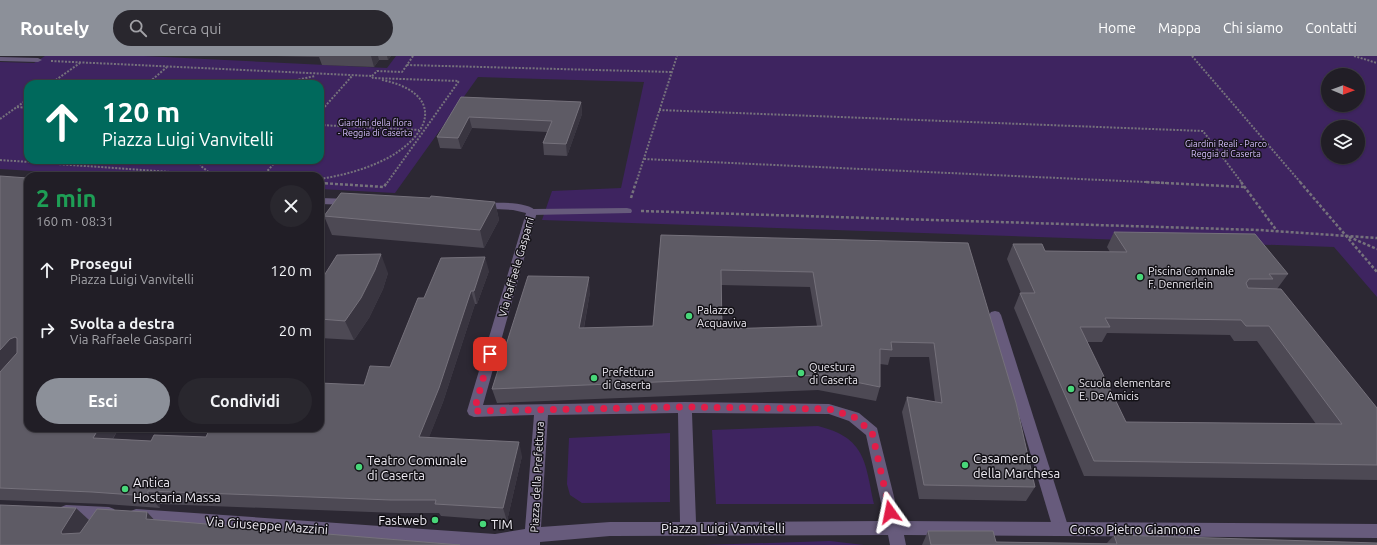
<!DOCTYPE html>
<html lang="it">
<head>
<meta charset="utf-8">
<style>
	:root { --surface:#211e26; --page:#29272e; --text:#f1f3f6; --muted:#a2a2a7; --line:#3e3c43; --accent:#8c9099 }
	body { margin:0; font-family:Ubuntu,sans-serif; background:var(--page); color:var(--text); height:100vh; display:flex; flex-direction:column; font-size:15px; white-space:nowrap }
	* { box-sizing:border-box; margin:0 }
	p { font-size:13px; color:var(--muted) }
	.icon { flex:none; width:22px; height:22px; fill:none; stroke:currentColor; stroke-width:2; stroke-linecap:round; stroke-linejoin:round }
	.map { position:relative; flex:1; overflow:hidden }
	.panel { position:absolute; left:24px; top:116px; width:300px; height:260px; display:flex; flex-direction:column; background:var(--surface); border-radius:12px; box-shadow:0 1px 3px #0004,0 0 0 1px var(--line) }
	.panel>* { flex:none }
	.guide { position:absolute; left:24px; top:24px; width:300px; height:84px; border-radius:12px; box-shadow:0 1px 3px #0004,0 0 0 1px var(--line); background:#00695c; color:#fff; overflow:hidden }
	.needle { width:26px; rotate:91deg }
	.controls { position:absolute; left:1321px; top:12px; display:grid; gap:8px }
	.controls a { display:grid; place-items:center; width:44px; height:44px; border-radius:50%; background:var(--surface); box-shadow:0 1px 3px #0004,0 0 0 1px var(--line); font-size:20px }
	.pin { position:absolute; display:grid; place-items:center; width:34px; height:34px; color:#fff; margin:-17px; border-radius:8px; box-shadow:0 2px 6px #0006 }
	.me { position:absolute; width:44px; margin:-22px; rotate:348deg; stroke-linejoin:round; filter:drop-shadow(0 0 3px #0008) }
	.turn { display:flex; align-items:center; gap:14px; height:84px; padding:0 12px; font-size:18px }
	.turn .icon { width:52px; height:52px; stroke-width:2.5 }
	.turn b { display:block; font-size:28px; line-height:34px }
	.round { display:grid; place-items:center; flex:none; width:42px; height:42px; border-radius:21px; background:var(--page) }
	.head { display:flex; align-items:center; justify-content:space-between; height:68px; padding:0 12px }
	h1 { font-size:24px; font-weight:600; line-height:30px; color:#1e9e55 }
	.button { display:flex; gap:8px; margin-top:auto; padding:8px 12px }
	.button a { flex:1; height:46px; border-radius:24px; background:var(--accent); color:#fff; font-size:16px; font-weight:600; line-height:46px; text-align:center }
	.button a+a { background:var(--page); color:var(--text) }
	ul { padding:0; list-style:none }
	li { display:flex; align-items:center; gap:12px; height:60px; padding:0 12px }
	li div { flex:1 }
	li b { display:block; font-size:15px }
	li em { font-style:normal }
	header { display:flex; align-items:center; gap:24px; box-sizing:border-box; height:56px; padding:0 20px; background:var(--accent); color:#fff }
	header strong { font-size:19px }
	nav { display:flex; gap:22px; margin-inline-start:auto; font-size:14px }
	.search { width:280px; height:36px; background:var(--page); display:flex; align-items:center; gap:10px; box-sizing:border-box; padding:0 14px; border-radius:22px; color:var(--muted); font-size:15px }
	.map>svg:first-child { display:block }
	.green { fill:#3e2460; fill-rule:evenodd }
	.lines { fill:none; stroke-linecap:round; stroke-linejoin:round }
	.path-far1 { stroke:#76727c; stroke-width:2; stroke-dasharray:2 1.5; stroke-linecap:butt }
	.path { stroke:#76727c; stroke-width:2.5; stroke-dasharray:3 2; stroke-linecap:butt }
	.lane { fill:#675b7c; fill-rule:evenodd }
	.street { fill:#675b7c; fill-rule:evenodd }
	.wall { fill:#4d4954; fill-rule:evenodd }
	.shaded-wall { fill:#393540 }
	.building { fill:#5e5b65; stroke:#75717b; fill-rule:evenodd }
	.route { stroke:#e11d48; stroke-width:7; stroke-dasharray:0 12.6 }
	.poi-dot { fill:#48d779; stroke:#141217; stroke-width:1.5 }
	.labels { text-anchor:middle; stroke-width:3; stroke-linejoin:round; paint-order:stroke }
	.far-park-label { font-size:9px; fill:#d5befe; stroke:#141217 }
	.street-label { font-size:11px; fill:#eeebf3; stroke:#141217 }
	.poi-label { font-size:11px; fill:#eeebf3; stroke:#141217; text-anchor:start }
	.near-poi-label { font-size:13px; fill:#eeebf3; stroke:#141217; text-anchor:start }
	.near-street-label { font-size:13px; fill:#eeebf3; stroke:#141217 }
</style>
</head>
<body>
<header>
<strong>Routely</strong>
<div class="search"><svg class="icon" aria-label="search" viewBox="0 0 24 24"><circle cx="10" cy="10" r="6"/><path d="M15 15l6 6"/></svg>Cerca qui</div>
<nav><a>Home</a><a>Mappa</a><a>Chi siamo</a><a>Contatti</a></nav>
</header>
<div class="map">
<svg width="1377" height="489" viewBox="0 0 1377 489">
	<rect width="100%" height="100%" fill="#2c2833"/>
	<g class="green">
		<path d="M 45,0 L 144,0 L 387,12 L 396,0 L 1377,0 L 1377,241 L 1334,191 L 542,164 L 552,135 L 621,132 L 644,26 L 478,21 L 395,137 L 320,133 L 320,120 L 113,120 L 0,113 L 0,6 L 34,7 ZM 1328,19 L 1358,19 L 1358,49 L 1328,49 ZM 28,28 L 320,28 L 320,104 L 28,104 ZM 1328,71 L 1358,71 L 1358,101 L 1328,101 Z"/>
		<path d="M 818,370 C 866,382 865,406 874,448 L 716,448 L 712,374 Z"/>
		<polygon points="670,377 670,446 582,447 570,439 567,428 569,382"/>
		<polygon points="830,485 864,489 703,489"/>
	</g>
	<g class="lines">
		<g class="path-far1">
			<polyline points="413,0 407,9 672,16"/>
			<polyline points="1192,0 1301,127"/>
			<polyline points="1354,0 1377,7"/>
			<polyline points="51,5 372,20 373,22 459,25"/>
			<polyline points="372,20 377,15 402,16 407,9"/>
			<polyline points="50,28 80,7"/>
			<polyline points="147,28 167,11"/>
			<polyline points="278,28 315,20"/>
			<polyline points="17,51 28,52"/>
			<polyline points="659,54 1203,75 1242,127"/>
			<polyline points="320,56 352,20"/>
			<polyline points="0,63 28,43"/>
			<polyline points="320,69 419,74"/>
			<polyline points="644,103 1167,127"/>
			<polyline points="0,104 228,120"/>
			<polyline points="199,104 201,110 211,118"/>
			<polyline points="263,120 277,104"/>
			<path d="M 320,123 C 345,119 371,112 393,99 C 438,71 437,35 382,24"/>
			<polyline points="320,127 327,127"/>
			<polyline points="387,127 459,25"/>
			<polyline points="636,127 677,0"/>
		</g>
		<g class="path">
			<polyline points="1146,126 1244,131"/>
			<polyline points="1241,126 1277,175"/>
			<polyline points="1300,126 1377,216"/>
			<polyline points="320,127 384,131 387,126"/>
			<polyline points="631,142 636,126"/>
			<polyline points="641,155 1259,174 1377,182"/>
			<polyline points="1349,181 1377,193"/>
		</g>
		<g class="lane">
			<polygon points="0,1 38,2 42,4 38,6 0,5"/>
			<polygon points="627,152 631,153 632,155 631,157 532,159 527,156 532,153"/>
			<polygon points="995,255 999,256 1001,259 1069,473 1067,478 1061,480 1055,478 1053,473 989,259 991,256"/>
		</g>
		<g class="street">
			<polygon points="320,142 351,143 356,146 351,149 320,148"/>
			<path d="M 479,147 C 493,147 528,144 537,156 L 483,349 L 685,346 L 829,348 L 859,357 L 877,372 L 900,465 L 1377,468 L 1377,482 L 904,479 L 906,489 L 890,489 L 888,479 L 610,480 L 540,486 L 540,489 L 447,489 L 136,467 L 131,465 L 128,460 L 131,455 L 136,453 L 495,478 L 525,473 L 534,359 L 474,361 L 469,359 L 467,355 L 526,157 L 513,154 L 475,152 L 474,150 L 475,148 ZM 678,357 L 680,466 L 610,466 L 541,471 L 548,359 ZM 692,357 L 829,358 L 849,365 L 866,379 L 885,465 L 696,466 Z"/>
			<polygon points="66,449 109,451 114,453 117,458 114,463 109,465 66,463 61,461 58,456 61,451"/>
		</g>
	</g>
	<g class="wall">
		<polygon points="275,0 391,0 388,4 379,4 374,11 322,9 319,1"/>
		<polygon points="461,41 581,46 582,58 567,100 544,99 543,87 547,76 472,72 461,93 440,92 437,81"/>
		<polygon points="0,120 28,372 119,372 113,383 151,385 206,381 364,329 390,311 424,242 489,215 477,248 475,248 443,346 429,381 522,400 507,465 441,460 439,457 397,457 160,448 160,452 105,448 0,444"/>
		<polygon points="430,142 495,146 499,164 484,192 332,179 324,160"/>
		<path d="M 1114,176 L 1288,218 L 1277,233 L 1377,352 L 1377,424 L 1084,420 L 1014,252 L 1020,237 L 1021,237 L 1007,203 L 1013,188 L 1045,195 L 1110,196 L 1107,191 ZM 1107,277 L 1230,279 L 1234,285 L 1257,285 L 1316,368 L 1126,366 L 1087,286 L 1102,286 Z"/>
		<path d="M 661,179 L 968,187 L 1035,431 L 1026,445 L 919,443 L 902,356 L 907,341 L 935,346 L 929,301 L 890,301 L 888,309 L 880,308 L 880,331 L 876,345 L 818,334 L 497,347 L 492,333 L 590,236 L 584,272 L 653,270 ZM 721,229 L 810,231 L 817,270 L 722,273 Z"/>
		<polygon points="388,217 383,233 369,262 354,284 320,282 320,226"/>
		<polygon points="928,475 996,486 1107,487 1114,479 1377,489 922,489"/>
	</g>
	<g class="shaded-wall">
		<polygon points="371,0 378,0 379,4 374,11"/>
		<polygon points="387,0 391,0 388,4"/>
		<polygon points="581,46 582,58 567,100 566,88"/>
		<polygon points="469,61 472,72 461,93 458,82"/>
		<polygon points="495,146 499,164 484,192 480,174"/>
		<polygon points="381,198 388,217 383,233 369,262 354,284 345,265"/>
		<polygon points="485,201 489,215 477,248 474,235"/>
		<polygon points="589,221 590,236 581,287 579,272"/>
		<polygon points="471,235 475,248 443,346 424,394 419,381"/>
		<polygon points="15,281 27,295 0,321 0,294 10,283"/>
		<polygon points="99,372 119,372 105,395 93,382"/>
		<polygon points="519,386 522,400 507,465 503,452"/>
		<polygon points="148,435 160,448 160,452 148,440"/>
		<polygon points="76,452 89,464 75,488 62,478 61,476"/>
		<polygon points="147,456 159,469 146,463"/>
	</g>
	<g class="building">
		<polygon points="461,41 581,46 566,88 543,87 552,65 469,61 458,82 437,81"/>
		<polygon points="0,120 28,122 28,372 99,372 93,382 151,385 154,379 206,381 210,372 320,372 320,327 364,329 370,310 390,311 418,242 424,242 441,202 485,201 474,235 471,235 439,332 419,381 519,386 503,452 435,448 436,444 391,444 148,435 148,440 92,436 0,432 0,316 17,297 17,282 15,281 10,283 0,294"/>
		<polygon points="341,137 430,142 431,140 495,146 480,174 324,160"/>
		<path d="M 1114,176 L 1255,178 L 1288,218 L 1269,218 L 1273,223 L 1249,223 L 1246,227 L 1248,232 L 1281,233 L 1377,352 L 1377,409 L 1094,405 L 1020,237 L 1035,237 L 1013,188 L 1042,188 L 1045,195 L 1127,196 ZM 1105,262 L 1241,264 L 1246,270 L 1269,270 L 1342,368 L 1126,366 L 1080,271 L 1110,271 Z"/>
		<path d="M 661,179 L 968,187 L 1016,347 L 1035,431 L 924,429 L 907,341 L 942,347 L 934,287 L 891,286 L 892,294 L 880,293 L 880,331 L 821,319 L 492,333 L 528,220 L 589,221 L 579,272 L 653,270 ZM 721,214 L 813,216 L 822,270 L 722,273 Z"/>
		<polygon points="381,198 375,214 361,242 345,265 320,263 320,226 337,199"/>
		<polygon points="0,449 76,452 61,476 62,478 80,477 97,453 147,456 146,463 460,489 0,489"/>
		<polygon points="928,475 993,475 996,486 1117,488 1114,479 1377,487 1377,489 931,489"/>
	</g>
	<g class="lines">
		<polyline class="route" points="490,298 474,355 685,351 829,353 854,361 872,376 890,456"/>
	</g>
	<g class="poi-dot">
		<circle cx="1140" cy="221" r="4"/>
		<circle cx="689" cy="260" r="4"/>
		<circle cx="801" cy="317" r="4"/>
		<circle cx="594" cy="322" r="4"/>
		<circle cx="1071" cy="333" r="4"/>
		<circle cx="965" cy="409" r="4"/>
		<circle cx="359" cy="411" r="4"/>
		<circle cx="125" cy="433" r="4"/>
		<circle cx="435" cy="464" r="4"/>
		<circle cx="483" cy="468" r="4"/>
	</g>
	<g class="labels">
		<g class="far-park-label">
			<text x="375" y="70">Giardini della flora<tspan x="375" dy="10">- Reggia di Caserta</tspan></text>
			<text x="1226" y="91">Giardini Reali - Parco<tspan x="1226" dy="10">Reggia di Caserta</tspan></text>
		</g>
		<g class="street-label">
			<text transform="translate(516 211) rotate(-74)" y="4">Via Raffaele Gasparri</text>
			<text transform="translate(537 421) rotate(-87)" y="4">Piazza della Prefettura</text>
		</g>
		<g class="poi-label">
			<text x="1148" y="219">Piscina Comunale<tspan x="1148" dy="13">F. Dennerlein</tspan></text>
			<text x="697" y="258">Palazzo<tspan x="697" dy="13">Acquaviva</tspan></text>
			<text x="809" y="315">Questura<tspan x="809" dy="13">di Caserta</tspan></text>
			<text x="602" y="320">Prefettura<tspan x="602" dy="13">di Caserta</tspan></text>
			<text x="1079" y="331">Scuola elementare<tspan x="1079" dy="13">E. De Amicis</tspan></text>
		</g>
		<g class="near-poi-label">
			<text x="973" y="407">Casamento<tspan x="973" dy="15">della Marchesa</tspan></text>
			<text x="367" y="409">Teatro Comunale<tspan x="367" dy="15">di Caserta</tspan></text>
			<text x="133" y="431">Antica<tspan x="133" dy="15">Hostaria Massa</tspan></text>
			<text x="427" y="469" text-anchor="end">Fastweb</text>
			<text x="491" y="473">TIM</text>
		</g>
		<g class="near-street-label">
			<text transform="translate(267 469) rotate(4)" y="5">Via Giuseppe Mazzini</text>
			<text x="723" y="477">Piazza Luigi Vanvitelli</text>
			<text x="1135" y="478">Corso Pietro Giannone</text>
		</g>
	</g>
</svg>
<div class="controls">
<a><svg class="needle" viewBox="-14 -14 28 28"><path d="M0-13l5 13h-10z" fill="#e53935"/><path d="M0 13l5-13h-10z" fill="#a2a2a7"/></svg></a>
<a><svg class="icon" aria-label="layers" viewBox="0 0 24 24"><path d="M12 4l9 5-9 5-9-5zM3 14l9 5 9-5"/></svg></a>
</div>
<div class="pin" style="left:490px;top:298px;background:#d93025"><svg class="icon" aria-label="arrive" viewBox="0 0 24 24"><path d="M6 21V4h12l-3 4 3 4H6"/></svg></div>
<svg class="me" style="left:890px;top:456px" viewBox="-20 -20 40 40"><path d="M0-17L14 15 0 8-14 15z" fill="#e11d48" stroke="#fff" stroke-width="4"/></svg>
<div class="guide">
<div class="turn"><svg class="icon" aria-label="ahead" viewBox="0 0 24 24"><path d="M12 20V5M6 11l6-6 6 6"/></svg><div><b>120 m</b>Piazza Luigi Vanvitelli</div></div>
</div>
<section class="panel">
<div class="head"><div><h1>2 min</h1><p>160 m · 08:31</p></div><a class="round"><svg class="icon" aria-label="close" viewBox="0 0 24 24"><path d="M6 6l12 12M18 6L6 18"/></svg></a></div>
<ul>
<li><svg class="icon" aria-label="ahead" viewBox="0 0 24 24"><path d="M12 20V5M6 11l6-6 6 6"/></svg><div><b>Prosegui</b><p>Piazza Luigi Vanvitelli</p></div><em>120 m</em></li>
<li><svg class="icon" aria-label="right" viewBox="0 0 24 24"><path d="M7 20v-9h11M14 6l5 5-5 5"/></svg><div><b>Svolta a destra</b><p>Via Raffaele Gasparri</p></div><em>20 m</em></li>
</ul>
<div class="button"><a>Esci</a><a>Condividi</a></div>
</section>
</div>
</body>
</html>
